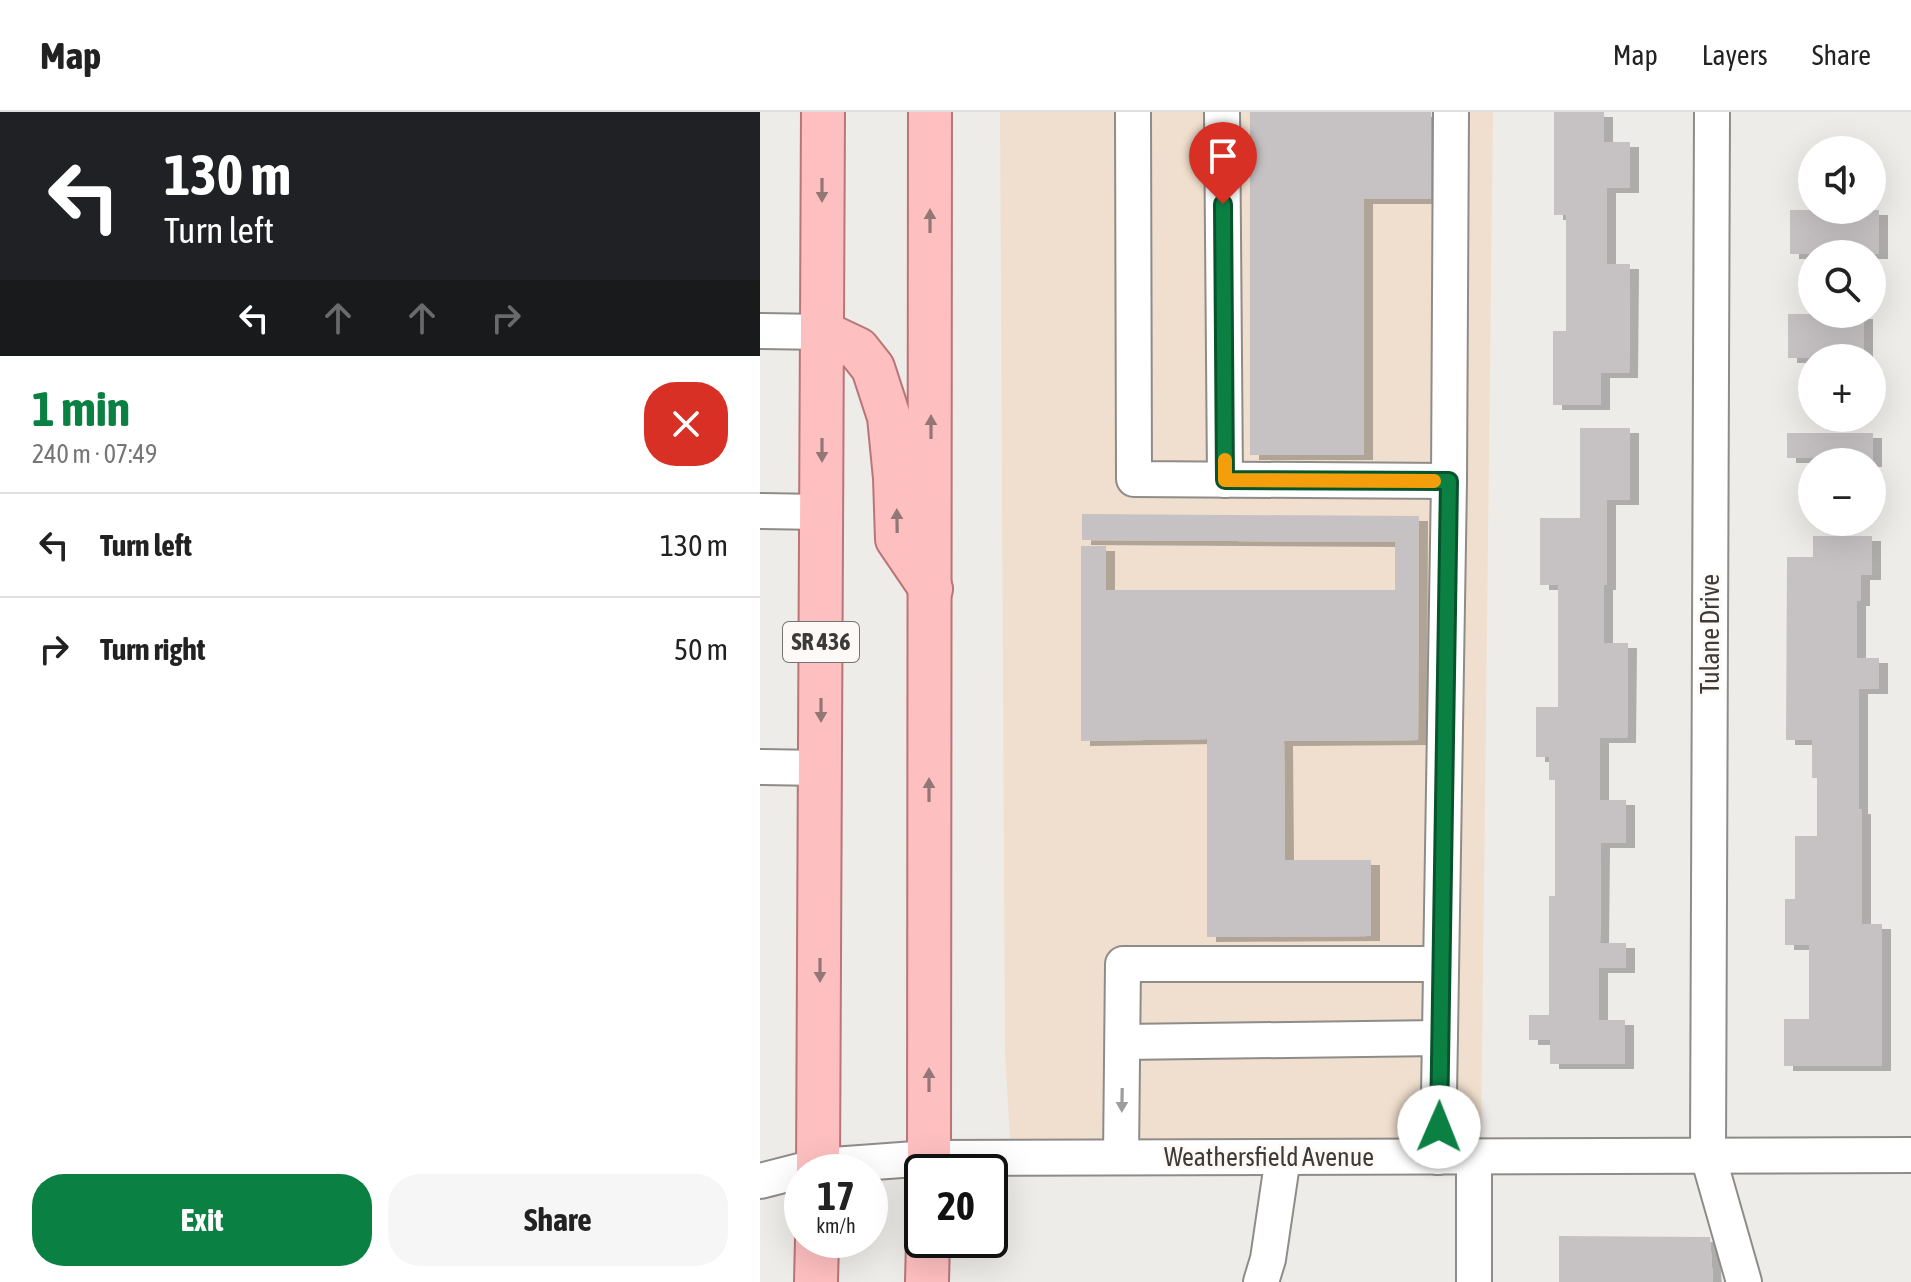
<!DOCTYPE html>
<html lang="en">
<head>
<meta charset="utf-8">
<style>
	:root { --surface:#fff; --page:#f6f6f6; --text:#222; --muted:#767676; --line:#e0e0e0; --accent:#0b8043 }
	body { margin:0; font-family:"Asap Condensed",sans-serif; background:var(--page); color:var(--text); height:100vh; display:flex; flex-direction:column; font-size:30px; white-space:nowrap }
	* { box-sizing:border-box; margin:0 }
	p { font-size:26px; color:var(--muted) }
	.icon { flex:none; width:44px; height:44px; fill:none; stroke:currentColor; stroke-width:2; stroke-linecap:round; stroke-linejoin:round }
	.map { position:relative; flex:1; overflow:hidden }
	.side { display:flex; flex-direction:column; background:var(--surface); width:760px }
	.side>* { flex:none }
	.banner { background:#202124; color:#fff; overflow:hidden }
	.buttons { position:absolute; left:1038px; top:24px; display:grid; gap:16px }
	.buttons a { display:grid; place-items:center; width:88px; height:88px; border-radius:50%; background:var(--surface); box-shadow:0 8px 32px #0002; font-size:40px }
	.speed { position:absolute; left:24px; top:1042px; display:flex; gap:16px; font-size:40px; font-weight:700; text-align:center }
	.speed>* { display:grid; place-content:center; width:104px; height:104px; border-radius:50%; background:var(--surface); box-shadow:0 8px 32px #0002; line-height:1 }
	.speed small { font-size:20px; font-weight:400 }
	.speed .limit { border:4px solid #111; border-radius:12px; background:#fff; color:#111 }
	.pin { position:absolute; display:grid; place-items:center; width:68px; height:68px; color:#fff; margin:-82px -34px; border-radius:50% 50% 50% 0; rotate:-45deg; box-shadow:0 0 8px #0007 }
	.pin .icon { rotate:45deg }
	.me { position:absolute; width:88px; margin:-44px; rotate:1deg; stroke-linejoin:round; filter:drop-shadow(0 0 6px #0008) }
	.turn { display:flex; align-items:center; gap:28px; height:168px; padding:0 32px; font-size:36px }
	.turn .icon { width:104px; height:104px; stroke-width:2.5 }
	.turn b { display:block; font-size:56px; line-height:68px }
	.lanes { display:flex; align-items:center; height:76px; padding:0 32px; background:#0003; justify-content:center; gap:40px; direction:ltr }
	.lanes .off { opacity:.35 }
	.round { display:grid; place-items:center; flex:none; width:84px; height:84px; border-radius:32px; background:var(--page) }
	.overview { display:flex; align-items:center; justify-content:space-between; height:136px; padding:0 32px }
	h1 { font-size:48px; font-weight:700; line-height:60px; color:var(--accent) }
	.primary-button { display:flex; gap:16px; margin-top:auto; padding:16px 32px }
	.primary-button a { flex:1; height:92px; border-radius:32px; background:var(--accent); color:#fff; font-size:32px; font-weight:700; line-height:92px; text-align:center }
	.primary-button a+a { background:var(--page); color:var(--text) }
	ul { padding:0; list-style:none }
	li { display:flex; align-items:center; gap:24px; height:104px; padding:0 32px; border-top:2px solid var(--line) }
	li div { flex:1 }
	li b { display:block; font-size:30px }
	li em { font-style:normal }
	header { display:flex; align-items:center; gap:48px; box-sizing:border-box; height:112px; padding:0 40px; background:var(--surface); border-bottom:2px solid var(--line) }
	header strong { font-size:38px }
	nav { display:flex; gap:44px; margin-inline-start:auto; font-size:28px }
	main { display:flex; flex:1; min-height:0 }
	.map>svg:first-child { display:block }
	.commercial { fill:#f0dfce }
	.building { fill:#c6c2c3; filter:url(#shadow) }
	.lines { fill:none; stroke-linecap:round; stroke-linejoin:round }
	.minor-casing { stroke:#8e8c89; stroke-width:38 }
	.major-casing { stroke:#b97676; stroke-width:46 }
	.minor { stroke:#fff; stroke-width:34 }
	.major { stroke:#febfc0; stroke-width:42 }
	.oneway { fill:#937676 }
	.oneway2 { fill:#9e9d9c }
	.route-casing { stroke:#07532c; stroke-width:20 }
	.route { stroke:#0b8043; stroke-width:14 }
	.slow { stroke:#f59e0b; stroke-width:14 }
	.labels { text-anchor:middle; stroke-width:6; stroke-linejoin:round; paint-order:stroke }
	.shield { fill:#fcf9f6; stroke:#767472; stroke-width:2 }
	.shield-label { font-size:24px; font-weight:bold; fill:#3c3b3a }
	.street-label { font-size:26px; fill:#3c3b3a; stroke:#fcf9f6 }
</style>
</head>
<body>
<header>
<strong>Map</strong>
<nav><a>Map</a><a>Layers</a><a>Share</a></nav>
</header>
<main>
<section class="side">
<div class="banner">
<div class="turn"><svg class="icon" aria-label="left" viewBox="0 0 24 24"><path d="M17 20v-9H6M10 6l-5 5 5 5"/></svg><div><b>130 m</b>Turn left</div></div>
<div class="lanes"><svg class="icon" aria-label="left" viewBox="0 0 24 24"><path d="M17 20v-9H6M10 6l-5 5 5 5"/></svg><svg class="icon off" aria-label="ahead" viewBox="0 0 24 24"><path d="M12 20V5M6 11l6-6 6 6"/></svg><svg class="icon off" aria-label="ahead" viewBox="0 0 24 24"><path d="M12 20V5M6 11l6-6 6 6"/></svg><svg class="icon off" aria-label="right" viewBox="0 0 24 24"><path d="M7 20v-9h11M14 6l5 5-5 5"/></svg></div>
</div>
<div class="overview"><div><h1>1 min</h1><p>240 m · 07:49</p></div><a class="round" style="background:#d93025;color:#fff"><svg class="icon" aria-label="close" viewBox="0 0 24 24"><path d="M6 6l12 12M18 6L6 18"/></svg></a></div>
<ul>
<li><svg class="icon" aria-label="left" viewBox="0 0 24 24"><path d="M17 20v-9H6M10 6l-5 5 5 5"/></svg><div><b>Turn left</b></div><em>130 m</em></li>
<li><svg class="icon" aria-label="right" viewBox="0 0 24 24"><path d="M7 20v-9h11M14 6l5 5-5 5"/></svg><div><b>Turn right</b></div><em>50 m</em></li>
</ul>
<div class="primary-button"><a>Exit</a><a>Share</a></div>
</section>
<div class="map">
<svg width="1151" height="1170" viewBox="0 0 1151 1170">
	<defs>
		<filter id="shadow"><feDropShadow dx="9" dy="5" stdDeviation="0" flood-color="#0004"/></filter>
	</defs>
	<rect width="100%" height="100%" fill="#eeece9"/>
	<polygon class="commercial" points="240,0 733,0 721,1028 250,1030 245,939"/>
	<g class="building">
		<polygon points="490,0 671,0 671,87 604,87 604,343 490,343"/>
		<polygon points="794,0 844,0 844,30 870,30 870,76 847,76 847,152 870,152 869,261 841,261 841,293 793,293 793,219 806,219 806,103 794,103"/>
		<rect x="1030" y="98" width="89" height="44"/>
		<rect x="1028" y="202" width="76" height="44"/>
		<polygon points="820,316 870,316 870,388 847,388 847,473 844,473 844,531 868,531 867,626 840,626 840,688 866,688 866,731 841,731 840,831 866,831 866,856 839,856 839,908 865,908 865,952 790,952 790,928 769,928 769,903 789,903 789,784 795,784 795,668 789,668 789,645 776,645 776,595 798,595 798,473 780,473 780,406 820,406"/>
		<polygon points="1027,321 1113,321 1113,350 1055,350 1055,346 1027,346"/>
		<polygon points="322,402 659,404 658,628 524,629 525,748 611,748 611,824 447,825 447,627 321,629 321,434 346,434 346,478 635,478 635,430 322,428"/>
		<polygon points="1053,424 1112,424 1112,463 1101,463 1101,489 1097,489 1097,546 1119,546 1119,577 1099,577 1099,697 1102,697 1102,812 1122,812 1122,954 1024,954 1024,907 1049,907 1049,833 1025,833 1025,787 1035,787 1035,724 1057,724 1057,666 1052,666 1052,628 1026,628 1027,445 1053,445"/>
		<polygon points="799,1124 950,1125 953,1170 799,1170"/>
	</g>
	<g class="lines">
		<g class="minor-casing">
			<g id="minor">
				<polyline points="373,0 374,367 689,369 691,0"/>
				<polyline points="462,0 465,368"/>
				<polyline points="952,0 948,1044 984,1170"/>
				<polyline points="0,219 62,220"/>
				<polyline points="0,399 61,400"/>
				<polyline points="0,655 61,656"/>
				<polyline points="363,930 680,926"/>
				<polyline points="361,1045 363,852 681,852"/>
				<polyline points="678,1045 689,369"/>
				<polyline points="714,1045 714,1170"/>
				<polyline points="0,1069 59,1054 169,1046 1151,1043"/>
				<polyline points="501,1170 508,1147 523,1045"/>
			</g>
		</g>
		<g class="major-casing">
			<g id="major">
				<polyline points="62,220 98,237 113,256 129,305 135,366 137,427 171,477"/>
				<polyline points="58,1060 63,0"/>
				<polyline points="169,1060 170,0"/>
				<polyline points="56,1170 57,1128"/>
				<polyline points="167,1170 168,1128"/>
			</g>
		</g>
		<use href="#minor" class="minor"/>
		<use href="#major" class="major"/>
	</g>
	<defs><path id="oneway-solid" d="M-6-.8H1V-3.2L6.5 0L1 3.2V.8H-6Z" transform="scale(2)"/></defs>
	<g class="oneway">
		<use href="#oneway-solid" transform="translate(62 78) rotate(90)"/>
		<use href="#oneway-solid" transform="translate(170 109) rotate(-90)"/>
		<use href="#oneway-solid" transform="translate(171 315) rotate(-90)"/>
		<use href="#oneway-solid" transform="translate(62 338) rotate(90)"/>
		<use href="#oneway-solid" transform="translate(137 409) rotate(-91)"/>
		<use href="#oneway-solid" transform="translate(61 598) rotate(90)"/>
		<use href="#oneway-solid" transform="translate(169 678) rotate(-90)"/>
		<use href="#oneway-solid" transform="translate(60 858) rotate(90)"/>
		<use href="#oneway-solid" transform="translate(169 968) rotate(-90)"/>
	</g>
	<use class="oneway2" href="#oneway-solid" transform="translate(362 988) rotate(91)"/>
	<g class="lines">
		<g class="route-casing">
			<polyline id="route" points="463,92 465,368 689,369 679,1015"/>
		</g>
		<use href="#route" class="route"/>
		<polyline class="slow" points="465,348 465,368 674,369"/>
	</g>
	<g class="labels">
		<rect class="shield" x="23" y="510" width="76" height="40" rx="6"/>
		<g class="shield-label">
			<text x="61" y="538">SR 436</text>
		</g>
		<g class="street-label">
			<text transform="translate(950 522) rotate(-90)" y="9">Tulane Drive</text>
			<text x="509" y="1054">Weathersfield Avenue</text>
		</g>
	</g>
</svg>
<div class="buttons">
<a><svg class="icon" aria-label="sound" viewBox="0 0 24 24"><path d="M4 9h4l5-4v14l-5-4H4zM17 9q2 3 0 6"/></svg></a>
<a><svg class="icon" aria-label="search" viewBox="0 0 24 24"><circle cx="10" cy="10" r="6"/><path d="M15 15l6 6"/></svg></a>
<a>+</a>
<a>−</a>
</div>
<div class="speed"><div>17<small>km/h</small></div><div class="limit">20</div></div>
<div class="pin" style="left:463px;top:92px;background:#d93025"><svg class="icon" aria-label="arrive" viewBox="0 0 24 24"><path d="M6 21V4h12l-3 4 3 4H6"/></svg></div>
<svg class="me" style="left:679px;top:1015px" viewBox="-20 -20 40 40"><circle r="19" fill="#fff"/><path d="M0-13L10 11 0 6-10 11z" fill="#0b8043"/></svg>
</div>
</main>
</body>
</html>
